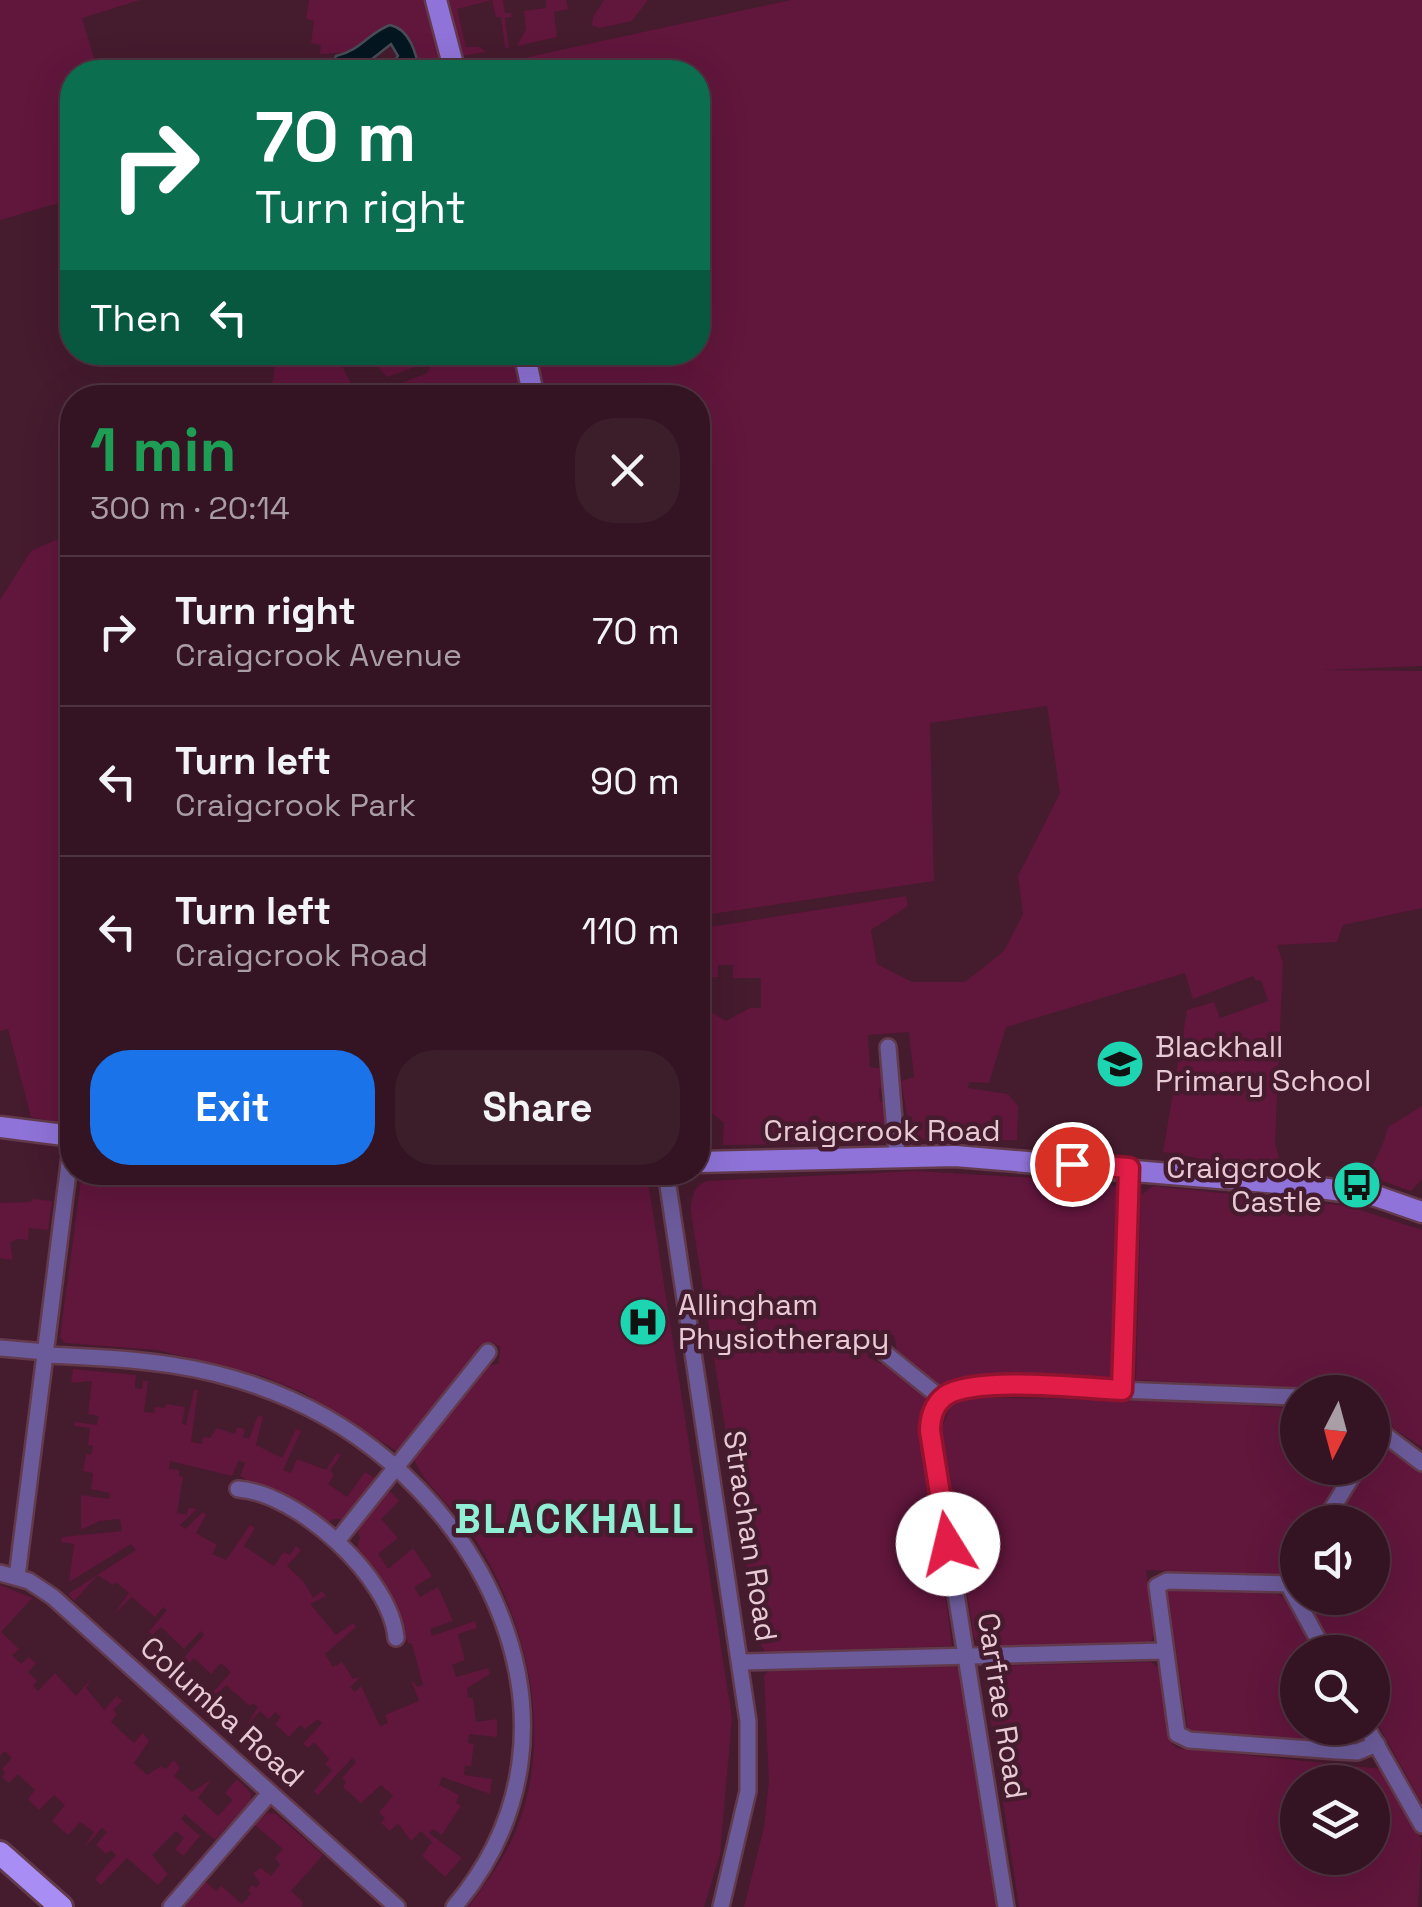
<!DOCTYPE html>
<html lang="en">
<head>
<meta charset="utf-8">
<style>
	:root { --surface:#341422; --page:#3c1d2a; --text:#f1f3f6; --muted:#a99ea5; --line:#4e3340; --accent:#1a73e8 }
	body { margin:0; font-family:"Space Grotesk",sans-serif; background:var(--page); color:var(--text); height:100vh; display:flex; flex-direction:column; font-size:38px; white-space:nowrap }
	* { box-sizing:border-box; margin:0 }
	p { font-size:32px; color:var(--muted) }
	.icon { flex:none; width:55px; height:55px; fill:none; stroke:currentColor; stroke-width:2; stroke-linecap:round; stroke-linejoin:round }
	.map { position:relative; flex:1; overflow:hidden }
	.panel { position:absolute; left:60px; top:385px; width:650px; height:800px; display:flex; flex-direction:column; background:var(--surface); border-radius:40px; box-shadow:0 10px 40px #0002,0 0 0 2px var(--line) }
	.panel>* { flex:none }
	.top-card { position:absolute; left:60px; top:60px; width:650px; height:305px; border-radius:40px; box-shadow:0 10px 40px #0002,0 0 0 2px var(--line); background:#0b6e4f; color:#fff; overflow:hidden }
	.needle { width:65px; rotate:186deg }
	.fabs { position:absolute; left:1280px; top:1375px; display:grid; gap:20px }
	.fabs a { display:grid; place-items:center; width:110px; height:110px; border-radius:50%; background:var(--surface); box-shadow:0 10px 40px #0002,0 0 0 2px var(--line); font-size:50px }
	.pin { position:absolute; display:grid; place-items:center; width:85px; height:85px; color:#fff; margin:-42px; border:5px solid #fff; border-radius:50%; box-shadow:0 2px 10px #0007 }
	.me { position:absolute; width:110px; margin:-55px; rotate:351deg; stroke-linejoin:round; filter:drop-shadow(0 0 8px #0008) }
	.turn { display:flex; align-items:center; gap:35px; height:210px; padding:0 30px; font-size:45px }
	.turn .icon { width:130px; height:130px; stroke-width:2.5 }
	.turn b { display:block; font-size:70px; line-height:85px }
	.then { display:flex; align-items:center; height:95px; padding:0 30px; background:#0003; gap:20px; font-size:38px }
	.round { display:grid; place-items:center; flex:none; width:105px; height:105px; border-radius:40px; background:var(--page) }
	.headline { display:flex; align-items:center; justify-content:space-between; height:170px; padding:0 30px }
	h1 { font-size:60px; font-weight:700; line-height:75px; color:#1e9e55 }
	.button { display:flex; gap:20px; margin-top:auto; padding:20px 30px }
	.button a { flex:1; height:115px; border-radius:40px; background:var(--accent); color:#fff; font-size:40px; font-weight:700; line-height:115px; text-align:center }
	.button a+a { background:var(--page); color:var(--text) }
	ul { padding:0; list-style:none }
	li { display:flex; align-items:center; gap:30px; height:150px; padding:0 30px; border-top:2px solid var(--line) }
	li div { flex:1 }
	li b { display:block; font-size:38px }
	li em { font-style:normal }
	.map>svg:first-child { display:block }
	.green { fill:#61163c; fill-rule:evenodd }
	.water { fill:#041620; stroke:#484c56; stroke-width:2.5 }
	.lines { fill:none; stroke-linecap:round; stroke-linejoin:round }
	.street-casing { stroke:#623a4c; stroke-width:20 }
	.secondary-casing { stroke:#623a4c; stroke-width:25 }
	.primary-casing { stroke:#623a4c; stroke-width:28 }
	.street { stroke:#6b5b9a; stroke-width:15 }
	.secondary { stroke:#8f73d8; stroke-width:20 }
	.primary { stroke:#a88df5; stroke-width:22 }
	.route-casing { stroke:#92132f; stroke-width:25 }
	.route { stroke:#e11d48; stroke-width:18 }
	.labels { text-anchor:middle; stroke-width:9; stroke-linejoin:round; paint-order:stroke }
	.poi-label { font-size:30px; fill:#e7cad4; stroke:#451b2e; text-anchor:start }
	.street-label { font-size:30px; fill:#e7cad4; stroke:#451b2e }
	.district-label { font-size:40px; font-weight:bold; letter-spacing:2.5px; fill:#8ff0d5; stroke:#451b2e }
</style>
</head>
<body>
<div class="map">
<svg width="1422" height="1907" viewBox="0 0 1422 1907">
	<rect width="100%" height="100%" fill="#451b2e"/>
	<g class="green">
		<polygon points="0,0 140,0 82,18 98,72 72,72 72,199 0,220"/>
		<polygon points="309,0 427,0 447,72 419,72 409,38 376,31 352,52 320,54 321,45 311,43 314,21 306,19"/>
		<polygon points="446,0 503,0 505,13 511,13 512,17 505,18 509,48 505,48 501,17 496,17 492,0 457,9 466,47 479,47 486,52 461,56"/>
		<polygon points="546,0 566,0 568,9 554,12 557,37 517,46 526,29 524,11 546,8"/>
		<polygon points="604,0 648,0 632,21 599,28 592,25 593,17"/>
		<polygon points="791,0 1422,0 1422,666 1323,670 1422,671 1422,908 1343,925 1337,942 1277,945 1283,963 1275,1143 1280,1161 1264,1170 1163,1152 1187,1010 1214,1002 1220,1018 1268,1001 1261,980 1256,981 1253,976 1193,999 1185,973 1006,1027 989,1083 969,1082 968,1088 1008,1094 1018,1106 1017,1140 927,1141 910,1132 901,1081 914,1077 909,1032 868,1035 870,1067 885,1069 889,1087 879,1089 880,1102 892,1101 890,1140 883,1143 723,1145 724,1123 698,1102 698,1011 707,1010 726,1021 750,1008 761,1008 761,978 733,978 733,965 718,965 718,977 709,977 703,971 698,992 698,929 906,896 908,906 871,930 877,964 912,982 965,982 1004,951 1023,914 1018,876 1060,793 1047,706 930,723 934,881 698,916 698,398 541,397 532,353 698,352 698,72 464,71"/>
		<polygon points="439,352 515,353 525,398 365,398 376,384 390,388 427,373"/>
		<polygon points="276,353 291,353 293,359 307,353 335,353 352,385 340,397 257,397 273,381"/>
		<polygon points="366,353 366,352 427,353 415,367 387,377"/>
		<polygon points="72,533 72,1125 31,1117 8,1029 0,1031 0,600 31,551"/>
		<path d="M 1422,1106 L 1422,1179 L 1411,1191 L 1368,1176 C 1375,1158 1384,1146 1388,1127 Z"/>
		<path d="M 916,1171 L 1106,1182 L 1118,1188 L 1121,1201 L 1114,1376 L 1111,1380 L 969,1376 L 936,1386 L 898,1356 L 894,1335 L 873,1334 L 866,1346 L 868,1357 L 881,1364 L 892,1362 L 925,1397 L 923,1426 L 952,1646 L 765,1652 L 759,1642 L 691,1213 C 691,1199 693,1185 707,1181 Z"/>
		<path d="M 175,1172 L 312,1183 L 634,1172 L 648,1182 L 732,1718 L 720,1855 L 704,1907 L 468,1907 C 486,1883 505,1858 516,1830 C 555,1735 527,1621 474,1537 C 459,1513 422,1483 414,1459 L 486,1367 L 499,1363 L 500,1347 L 492,1342 L 477,1347 L 477,1360 L 398,1452 L 304,1393 L 263,1376 L 157,1350 L 65,1343 L 60,1337 L 82,1173 Z"/>
		<polygon points="1153,1186 1348,1206 1422,1230 1422,1447 1373,1415 1372,1392 1136,1380 1141,1195"/>
		<polygon points="32,1199 52,1201 48,1230 29,1228 28,1240 16,1239 10,1243 13,1260 0,1258 0,1203 31,1202"/>
		<polygon points="73,1369 136,1375 135,1388 142,1389 143,1381 148,1381 144,1412 154,1413 155,1407 165,1408 166,1404 185,1407 182,1424 186,1425 194,1390 198,1390 191,1442 202,1444 203,1437 210,1438 217,1428 235,1434 237,1427 245,1429 243,1437 249,1439 258,1415 263,1417 256,1445 282,1458 296,1429 301,1431 283,1470 291,1473 297,1459 326,1470 337,1453 341,1455 330,1471 334,1475 328,1484 347,1497 365,1472 377,1480 346,1519 334,1519 324,1525 240,1476 245,1463 239,1460 232,1476 170,1461 169,1469 179,1470 179,1476 183,1477 177,1513 187,1515 188,1508 197,1509 180,1525 185,1529 203,1512 206,1515 196,1533 217,1545 212,1554 226,1560 250,1525 255,1528 244,1546 274,1566 284,1552 290,1555 296,1546 301,1550 287,1566 304,1582 313,1598 322,1591 326,1596 310,1604 336,1635 353,1623 356,1627 325,1654 333,1667 342,1662 353,1679 360,1677 350,1687 355,1692 361,1686 380,1726 388,1723 385,1715 419,1701 411,1680 418,1687 423,1685 412,1644 408,1643 394,1604 356,1550 360,1538 357,1527 387,1488 399,1501 381,1519 398,1538 378,1554 388,1569 413,1548 432,1576 414,1587 420,1597 438,1587 453,1621 430,1629 432,1636 475,1621 477,1628 458,1634 465,1660 452,1665 456,1677 488,1668 490,1674 467,1688 468,1698 473,1698 476,1722 497,1719 497,1737 469,1734 468,1743 474,1744 471,1766 465,1766 464,1775 492,1779 490,1794 442,1777 439,1785 459,1795 456,1803 461,1806 442,1835 433,1829 429,1833 462,1858 445,1877 422,1856 432,1842 421,1831 411,1841 398,1823 390,1831 381,1823 385,1818 379,1812 393,1796 381,1785 361,1803 343,1787 346,1782 342,1778 356,1762 352,1758 318,1795 314,1791 332,1770 325,1764 329,1759 314,1742 308,1748 303,1744 322,1723 318,1719 305,1729 300,1725 289,1737 275,1724 281,1717 275,1712 269,1719 260,1711 245,1728 258,1707 253,1703 250,1706 226,1685 217,1695 213,1692 231,1672 221,1663 211,1674 194,1658 185,1667 180,1662 204,1635 201,1631 184,1649 161,1627 152,1635 149,1632 167,1610 163,1607 155,1617 132,1597 114,1614 129,1593 116,1582 113,1585 98,1575 74,1601 68,1594 136,1550 131,1544 69,1582 74,1544 61,1542 62,1537 122,1531 120,1519 99,1521 81,1530 81,1495 109,1499 110,1493 91,1489 93,1473 83,1471 86,1454 91,1455 93,1446 88,1445 90,1428 75,1426 75,1422 97,1425 99,1416 88,1414 92,1381 71,1383"/>
		<polygon points="971,1397 1201,1402 1297,1409 1298,1468 1348,1468 1314,1522 1298,1522 1297,1550 1282,1575 1146,1570 1154,1635 1150,1642 980,1647 974,1637 941,1430 950,1407"/>
		<polygon points="1387,1445 1422,1472 1422,1804 1373,1715 1372,1652 1337,1652 1305,1598 1372,1598 1372,1522 1335,1522 1367,1468 1372,1468 1377,1449"/>
		<polygon points="0,1585 32,1598 1,1632 19,1649 12,1655 21,1664 29,1657 36,1663 28,1672 37,1681 33,1686 38,1691 55,1673 76,1696 92,1678 86,1688 104,1710 117,1696 122,1701 113,1710 117,1714 111,1722 134,1743 143,1733 149,1741 134,1763 147,1775 161,1766 166,1769 174,1760 180,1768 174,1776 192,1792 211,1780 198,1798 218,1816 233,1800 225,1793 237,1779 251,1793 251,1800 215,1840 185,1814 181,1819 200,1836 183,1856 175,1849 184,1838 176,1831 152,1855 168,1874 158,1885 127,1858 101,1885 95,1879 116,1855 111,1850 106,1854 96,1845 107,1832 102,1828 83,1849 94,1832 80,1822 68,1835 52,1821 65,1805 54,1795 39,1810 28,1799 35,1790 18,1774 9,1783 2,1777 5,1773 2,1769 12,1758 5,1751 0,1756"/>
		<polygon points="1167,1590 1277,1594 1284,1597 1315,1652 1298,1652 1298,1728 1356,1728 1355,1738 1341,1744 1188,1731"/>
		<path d="M 1151,1662 L 1159,1668 L 1172,1744 L 1177,1748 L 1382,1769 L 1422,1840 L 1418,1907 L 1019,1907 L 983,1670 L 989,1666 ZM 1298,1782 L 1372,1782 L 1372,1858 L 1298,1858 Z"/>
		<polygon points="898,1668 953,1666 960,1670 997,1907 744,1907 764,1827 769,1781 764,1675 769,1671"/>
		<polygon points="267,1813 276,1814 323,1855 291,1891 303,1902 302,1907 184,1907 206,1882 216,1891 221,1886 242,1904 251,1894 248,1890 252,1885 256,1888 260,1883 253,1873 261,1868 271,1876 280,1865 275,1858 283,1849 255,1825"/>
	</g>
	<path class="water" d="M 390,25 C 410,29 417,55 419,72 L 385,72 L 398,56 L 391,44 L 367,63 L 333,63 L 336,56 C 362,50 368,33 390,25 Z"/>
	<g class="lines">
		<g class="street-casing">
			<g id="street">
				<polyline points="888,1047 897,1155"/>
				<polyline points="666,1172 748,1721 748,1791 721,1907"/>
				<polyline points="0,1348 46,1352"/>
				<polyline points="880,1349 942,1399"/>
				<path d="M 45,1355 C 131,1358 210,1363 290,1399 C 482,1484 607,1727 454,1907"/>
				<polyline points="1123,1390 1129,1168"/>
				<polyline points="1372,1425 1422,1463"/>
				<path d="M 238,1489 C 298,1493 391,1578 396,1638"/>
				<polyline points="1324,1522 1357,1468"/>
				<polyline points="337,1541 488,1352"/>
				<polyline points="1298,1567 1290,1588 1325,1652"/>
				<polyline points="0,1573 29,1581 53,1597 397,1907"/>
				<polyline points="17,1577 72,1140"/>
				<polyline points="1290,1584 1167,1581 1157,1586 1177,1734 1189,1740 1337,1751 1357,1752 1377,1744"/>
				<polyline points="741,1662 1164,1651"/>
				<polyline points="1367,1728 1422,1825"/>
				<polyline points="171,1907 270,1793"/>
				<polyline points="1006,1907 930,1431 937,1405 956,1391 987,1385 1298,1397"/>
			</g>
		</g>
		<g class="secondary-casing">
			<g id="secondary">
				<polyline points="436,0 455,72"/>
				<polyline points="524,352 534,398"/>
				<polyline points="0,1127 72,1136"/>
				<polyline points="698,1162 955,1156 1289,1184 1373,1195 1422,1212"/>
			</g>
		</g>
		<g class="primary-casing">
			<polyline id="primary" points="0,1853 61,1907"/>
		</g>
		<use href="#street" class="street"/>
		<use href="#secondary" class="secondary"/>
		<use href="#primary" class="primary"/>
	</g>
	<g class="lines">
		<g class="route-casing">
			<path id="route" d="M 948,1544 L 930,1431 C 930,1418 934,1404 945,1396 C 974,1376 1083,1388 1122,1390 L 1129,1168 L 1072,1164"/>
		</g>
		<use href="#route" class="route"/>
	</g>
	<defs>
		<g id="school-disc" transform="scale(2.5)"><circle r="9.5" fill="#1dd5b1" stroke="#451b2e"/><path d="M0-5L7-2L0 1L-7-2ZM-4 1L0 2.5L4 1V4Q0 6-4 4Z" fill="#111"/></g>
		<g id="bus-disc" transform="scale(2.5)"><circle r="9.5" fill="#1dd5b1" stroke="#451b2e"/><path d="M-5-6H5V4H4V6H2V4H-2V6H-4V4H-5ZM-3.5-4V0h7V-4ZM-3.5 1.2v1.5H-2V1.2ZM2 1.2v1.5H3.5V1.2Z" fill="#111"/></g>
		<g id="hospital-disc" transform="scale(2.5)"><circle r="9.5" fill="#1dd5b1" stroke="#451b2e"/><path d="M-5-5h3v3.5h4V-5h3V5h-3V1.5h-4V5h-3Z" fill="#111"/></g>
	</defs>
	<g fill-rule="evenodd">
		<use href="#school-disc" x="1120" y="1064"/>
		<use href="#bus-disc" x="1357" y="1185"/>
		<use href="#hospital-disc" x="643" y="1322"/>
	</g>
	<g class="labels">
		<g class="poi-label">
			<text x="1155" y="1057">Blackhall<tspan x="1155" dy="34">Primary School</tspan></text>
			<text x="1322" y="1178" text-anchor="end">Craigcrook<tspan x="1322" dy="34">Castle</tspan></text>
			<text x="678" y="1315">Allingham<tspan x="678" dy="34">Physiotherapy</tspan></text>
		</g>
		<g class="street-label">
			<text x="882" y="1141">Craigcrook Road</text>
			<text transform="translate(750 1536) rotate(81)" y="10">Strachan Road</text>
			<text transform="translate(1002 1706) rotate(81)" y="10">Carfrae Road</text>
			<text transform="translate(222 1712) rotate(42)" y="10">Columba Road</text>
		</g>
		<g class="district-label">
			<text x="575" y="1533">BLACKHALL</text>
		</g>
	</g>
</svg>
<div class="fabs">
<a><svg class="needle" viewBox="-14 -14 28 28"><path d="M0-13l5 13h-10z" fill="#e53935"/><path d="M0 13l5-13h-10z" fill="#a99ea5"/></svg></a>
<a><svg class="icon" aria-label="sound" viewBox="0 0 24 24"><path d="M4 9h4l5-4v14l-5-4H4zM17 9q2 3 0 6"/></svg></a>
<a><svg class="icon" aria-label="search" viewBox="0 0 24 24"><circle cx="10" cy="10" r="6"/><path d="M15 15l6 6"/></svg></a>
<a><svg class="icon" aria-label="layers" viewBox="0 0 24 24"><path d="M12 4l9 5-9 5-9-5zM3 14l9 5 9-5"/></svg></a>
</div>
<div class="pin" style="left:1072px;top:1164px;background:#d93025"><svg class="icon" aria-label="arrive" viewBox="0 0 24 24"><path d="M6 21V4h12l-3 4 3 4H6"/></svg></div>
<svg class="me" style="left:948px;top:1544px" viewBox="-20 -20 40 40"><circle r="19" fill="#fff"/><path d="M0-13L10 11 0 6-10 11z" fill="#e11d48"/></svg>
<div class="top-card">
<div class="turn"><svg class="icon" aria-label="right" viewBox="0 0 24 24"><path d="M7 20v-9h11M14 6l5 5-5 5"/></svg><div><b>70 m</b>Turn right</div></div>
<div class="then">Then<svg class="icon" aria-label="left" viewBox="0 0 24 24"><path d="M17 20v-9H6M10 6l-5 5 5 5"/></svg></div>
</div>
<section class="panel">
<div class="headline"><div><h1>1 min</h1><p>300 m · 20:14</p></div><a class="round"><svg class="icon" aria-label="close" viewBox="0 0 24 24"><path d="M6 6l12 12M18 6L6 18"/></svg></a></div>
<ul>
<li><svg class="icon" aria-label="right" viewBox="0 0 24 24"><path d="M7 20v-9h11M14 6l5 5-5 5"/></svg><div><b>Turn right</b><p>Craigcrook Avenue</p></div><em>70 m</em></li>
<li><svg class="icon" aria-label="left" viewBox="0 0 24 24"><path d="M17 20v-9H6M10 6l-5 5 5 5"/></svg><div><b>Turn left</b><p>Craigcrook Park</p></div><em>90 m</em></li>
<li><svg class="icon" aria-label="left" viewBox="0 0 24 24"><path d="M17 20v-9H6M10 6l-5 5 5 5"/></svg><div><b>Turn left</b><p>Craigcrook Road</p></div><em>110 m</em></li>
</ul>
<div class="button"><a>Exit</a><a>Share</a></div>
</section>
</div>
</body>
</html>
